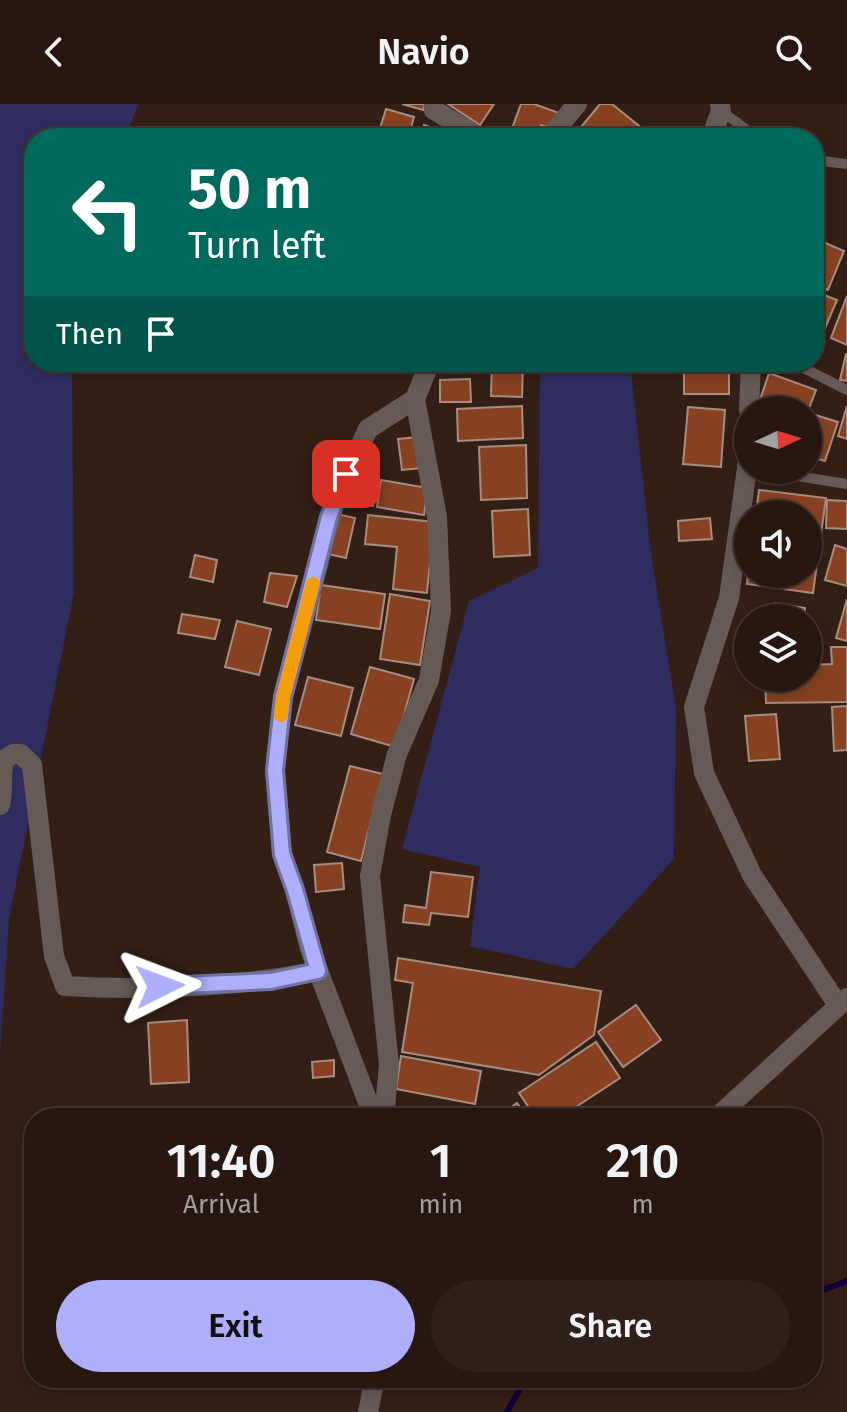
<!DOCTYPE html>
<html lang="en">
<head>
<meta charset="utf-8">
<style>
	:root { --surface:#271710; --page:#2f2019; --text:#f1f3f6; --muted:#a49f9f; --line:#433630; --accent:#aeaefb }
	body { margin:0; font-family:"Fira Sans",sans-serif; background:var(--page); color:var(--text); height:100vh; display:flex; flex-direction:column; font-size:30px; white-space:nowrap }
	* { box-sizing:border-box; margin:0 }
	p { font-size:26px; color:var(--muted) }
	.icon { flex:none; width:44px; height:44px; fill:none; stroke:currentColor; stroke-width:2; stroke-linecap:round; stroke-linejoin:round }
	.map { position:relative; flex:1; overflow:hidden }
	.details { position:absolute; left:24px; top:1004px; width:798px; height:280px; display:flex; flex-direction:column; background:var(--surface); border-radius:32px; box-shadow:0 4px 12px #0003,0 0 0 2px var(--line) }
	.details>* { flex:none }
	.hud { position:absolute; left:24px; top:24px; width:800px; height:244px; border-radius:32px; box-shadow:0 4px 12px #0003,0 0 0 2px var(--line); background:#00695c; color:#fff; overflow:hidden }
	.needle { width:52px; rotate:86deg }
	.buttons { position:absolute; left:734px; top:292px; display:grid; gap:16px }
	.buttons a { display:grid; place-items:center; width:88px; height:88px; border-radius:50%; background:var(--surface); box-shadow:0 4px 12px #0003,0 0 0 2px var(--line); font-size:40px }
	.pin { position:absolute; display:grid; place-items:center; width:68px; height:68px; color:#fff; margin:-34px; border-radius:16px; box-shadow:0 4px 12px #0006 }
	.me { position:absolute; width:88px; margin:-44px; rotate:87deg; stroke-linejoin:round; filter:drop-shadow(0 0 6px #0008) }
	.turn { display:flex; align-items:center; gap:28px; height:168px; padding:0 32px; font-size:36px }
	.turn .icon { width:104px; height:104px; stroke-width:2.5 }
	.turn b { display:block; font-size:56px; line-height:68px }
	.then { display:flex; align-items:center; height:76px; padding:0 32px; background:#0003; gap:16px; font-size:30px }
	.eta { display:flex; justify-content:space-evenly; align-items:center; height:136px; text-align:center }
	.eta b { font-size:48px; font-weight:600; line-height:56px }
	.cta { display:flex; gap:16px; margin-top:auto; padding:16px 32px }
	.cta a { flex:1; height:92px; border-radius:48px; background:var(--accent); color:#111; font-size:32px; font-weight:600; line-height:92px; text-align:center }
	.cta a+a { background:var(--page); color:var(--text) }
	header { display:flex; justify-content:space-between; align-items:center; height:104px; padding:0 32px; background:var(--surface); font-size:36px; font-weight:600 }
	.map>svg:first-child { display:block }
	.green { fill:#2f2c5f }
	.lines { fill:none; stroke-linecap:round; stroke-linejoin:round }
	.stream { stroke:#0e0039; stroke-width:6 }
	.building { fill:#874121; stroke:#a68c81; stroke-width:2 }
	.service { stroke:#655a55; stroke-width:10 }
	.minor { stroke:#655a55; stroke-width:20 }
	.route-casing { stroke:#7171a3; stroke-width:20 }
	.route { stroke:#aeaefb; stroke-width:14 }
	.slow { stroke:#f59e0b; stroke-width:14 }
</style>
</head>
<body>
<header><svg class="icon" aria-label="back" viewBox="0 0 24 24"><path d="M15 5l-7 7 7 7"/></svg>Navio<svg class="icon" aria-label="search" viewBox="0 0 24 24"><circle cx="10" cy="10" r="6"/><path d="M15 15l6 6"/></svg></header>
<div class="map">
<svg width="847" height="1308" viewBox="0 0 847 1308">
	<rect width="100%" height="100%" fill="#341f16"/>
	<g class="green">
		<polygon points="0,0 139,0 124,34 34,34 34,258 72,258 74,489 9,815 0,951"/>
		<polygon points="540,258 630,258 650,442 676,606 674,755 573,865 470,842 480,763 402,745 469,497 538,464"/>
	</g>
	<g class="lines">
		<g class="stream">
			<polyline points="812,1190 847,1177"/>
			<polyline points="507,1308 526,1274"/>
		</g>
	</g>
	<g class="building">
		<polygon points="402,0 425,0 423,6"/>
		<polygon points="448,0 494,0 480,21"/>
		<polygon points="521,0 534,0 562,10 556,26 541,21 537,34 523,34 510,30"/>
		<polygon points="600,0 612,0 649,30 646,34 572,34"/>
		<polygon points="386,5 414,13 408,34 377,34"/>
		<polygon points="424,21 453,31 452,34 420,34"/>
		<polygon points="188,23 221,28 221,34 186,34"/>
		<polygon points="814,134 844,147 828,186 814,180"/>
		<polygon points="814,187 837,196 814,250"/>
		<polygon points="847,192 847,241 831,234"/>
		<polygon points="846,250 847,250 847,277 840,276"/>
		<polygon points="492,258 523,258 522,293 491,292"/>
		<rect x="684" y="258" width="45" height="32"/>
		<polygon points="769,269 816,286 808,307 787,306 760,296"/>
		<polygon points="470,275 471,298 440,298 440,276"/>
		<polygon points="522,302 523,334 458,337 457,305"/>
		<polygon points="847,302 847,335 838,332"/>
		<polygon points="688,303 725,306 721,363 683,360"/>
		<polygon points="812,310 838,318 825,357 808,352 808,323"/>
		<polygon points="417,333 421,364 402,366 398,335"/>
		<polygon points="526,341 527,394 481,396 479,343"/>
		<polygon points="381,376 428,384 424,411 377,403"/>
		<polygon points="353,382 374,383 373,402 351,400"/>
		<polygon points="759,386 826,394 813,489 747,480 748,470 808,470 808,410 756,410"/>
		<polygon points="827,396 847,397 847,425 826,424"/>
		<polygon points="528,405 530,451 494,453 492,407"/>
		<polygon points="336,410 355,414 346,454 328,450"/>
		<polygon points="368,411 434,418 427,489 393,485 397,443 365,440"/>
		<polygon points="710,414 712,435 679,437 678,417"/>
		<polygon points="835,441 847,445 847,482 825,476"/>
		<polygon points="195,451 217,456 213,478 190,473"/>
		<polygon points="270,469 297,472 287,503 264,498"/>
		<polygon points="321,481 385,490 380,525 316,516"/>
		<polygon points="390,490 430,497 420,561 380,555"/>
		<polygon points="847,495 847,537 836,534"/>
		<polygon points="775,499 805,504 804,514 773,514"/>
		<polygon points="182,510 220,516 215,535 178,529"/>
		<polygon points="237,517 271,525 259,571 225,563"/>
		<polygon points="831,543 847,543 847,598 766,599 765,574 808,574 808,561 832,560"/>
		<polygon points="370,563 414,575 395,643 351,630"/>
		<polygon points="308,573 353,584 341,632 295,621"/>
		<polygon points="847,602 847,646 834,647 832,603"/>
		<polygon points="776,610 780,655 749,657 745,612"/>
		<polygon points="350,662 383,670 361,757 327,748"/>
		<polygon points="342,759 344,785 316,788 314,761"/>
		<polygon points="431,768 473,773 468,813 431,809 429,821 403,818 405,801 426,804"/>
		<polygon points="398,854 601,887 594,931 539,971 402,948 413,879 395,876"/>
		<polygon points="636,901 661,936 623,963 598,928"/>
		<polygon points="187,916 189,978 151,980 148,919"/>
		<polygon points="596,938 620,974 559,1014 536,1014 519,989"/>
		<polygon points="401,952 481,967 475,1000 396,985"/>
		<polygon points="334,956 334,972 313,974 312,958"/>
		<polygon points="517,999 528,1014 497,1014"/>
	</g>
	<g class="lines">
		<g class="service">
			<polyline points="721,7 758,34"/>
			<polyline points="814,56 847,60"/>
			<polyline points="792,258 847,286"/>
			<polyline points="760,366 847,380"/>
		</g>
		<g class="minor">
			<polyline points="434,0 434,6 478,32 490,34"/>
			<polyline points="549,34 577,0"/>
			<polyline points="711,34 721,7 720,0"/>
			<polyline points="749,306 751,258"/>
			<polyline points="748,329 747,364 729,494 694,603 704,669 752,771 838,901"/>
			<path d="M 0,701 C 4,686 0,671 4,656 L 13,650 L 21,650 L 32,661 L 54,852 L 65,882 C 144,887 241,883 318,867"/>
			<polyline points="374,1014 310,845 295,786 282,750 275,666 283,593 336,393 368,325 415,295"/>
			<polyline points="384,1014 389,961 370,772 381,711 397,650 429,576 441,507 437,413 415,295 430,258"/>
			<polyline points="716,1014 847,894"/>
			<polyline points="368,1308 375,1274"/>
		</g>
	</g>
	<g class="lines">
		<g class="route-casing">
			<polyline id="route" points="160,882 271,877 318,867 295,786 282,750 275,666 283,593 329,413 346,370"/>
		</g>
		<use href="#route" class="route"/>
		<polyline class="slow" points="281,611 283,593 313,480"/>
	</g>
</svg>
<div class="buttons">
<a><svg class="needle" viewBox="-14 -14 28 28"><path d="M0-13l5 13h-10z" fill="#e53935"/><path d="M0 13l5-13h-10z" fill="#a49f9f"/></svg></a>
<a><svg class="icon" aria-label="sound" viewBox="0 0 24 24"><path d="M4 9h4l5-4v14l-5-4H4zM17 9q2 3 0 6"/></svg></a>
<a><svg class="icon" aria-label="layers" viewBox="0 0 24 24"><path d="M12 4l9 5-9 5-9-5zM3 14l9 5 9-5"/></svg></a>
</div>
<div class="pin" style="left:346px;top:370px;background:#d93025"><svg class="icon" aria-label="arrive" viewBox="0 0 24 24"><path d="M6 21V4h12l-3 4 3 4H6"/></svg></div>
<svg class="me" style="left:160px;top:882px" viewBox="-20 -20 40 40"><path d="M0-17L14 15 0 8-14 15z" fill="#aeaefb" stroke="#fff" stroke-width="4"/></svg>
<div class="hud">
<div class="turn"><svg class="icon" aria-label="left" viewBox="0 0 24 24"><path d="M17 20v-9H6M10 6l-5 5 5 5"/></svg><div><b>50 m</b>Turn left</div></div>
<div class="then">Then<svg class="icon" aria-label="arrive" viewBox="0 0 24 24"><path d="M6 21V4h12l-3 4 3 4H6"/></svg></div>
</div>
<section class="details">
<div class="eta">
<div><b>11:40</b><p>Arrival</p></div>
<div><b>1</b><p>min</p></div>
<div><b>210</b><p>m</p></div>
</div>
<div class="cta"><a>Exit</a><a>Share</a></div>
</section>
</div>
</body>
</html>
